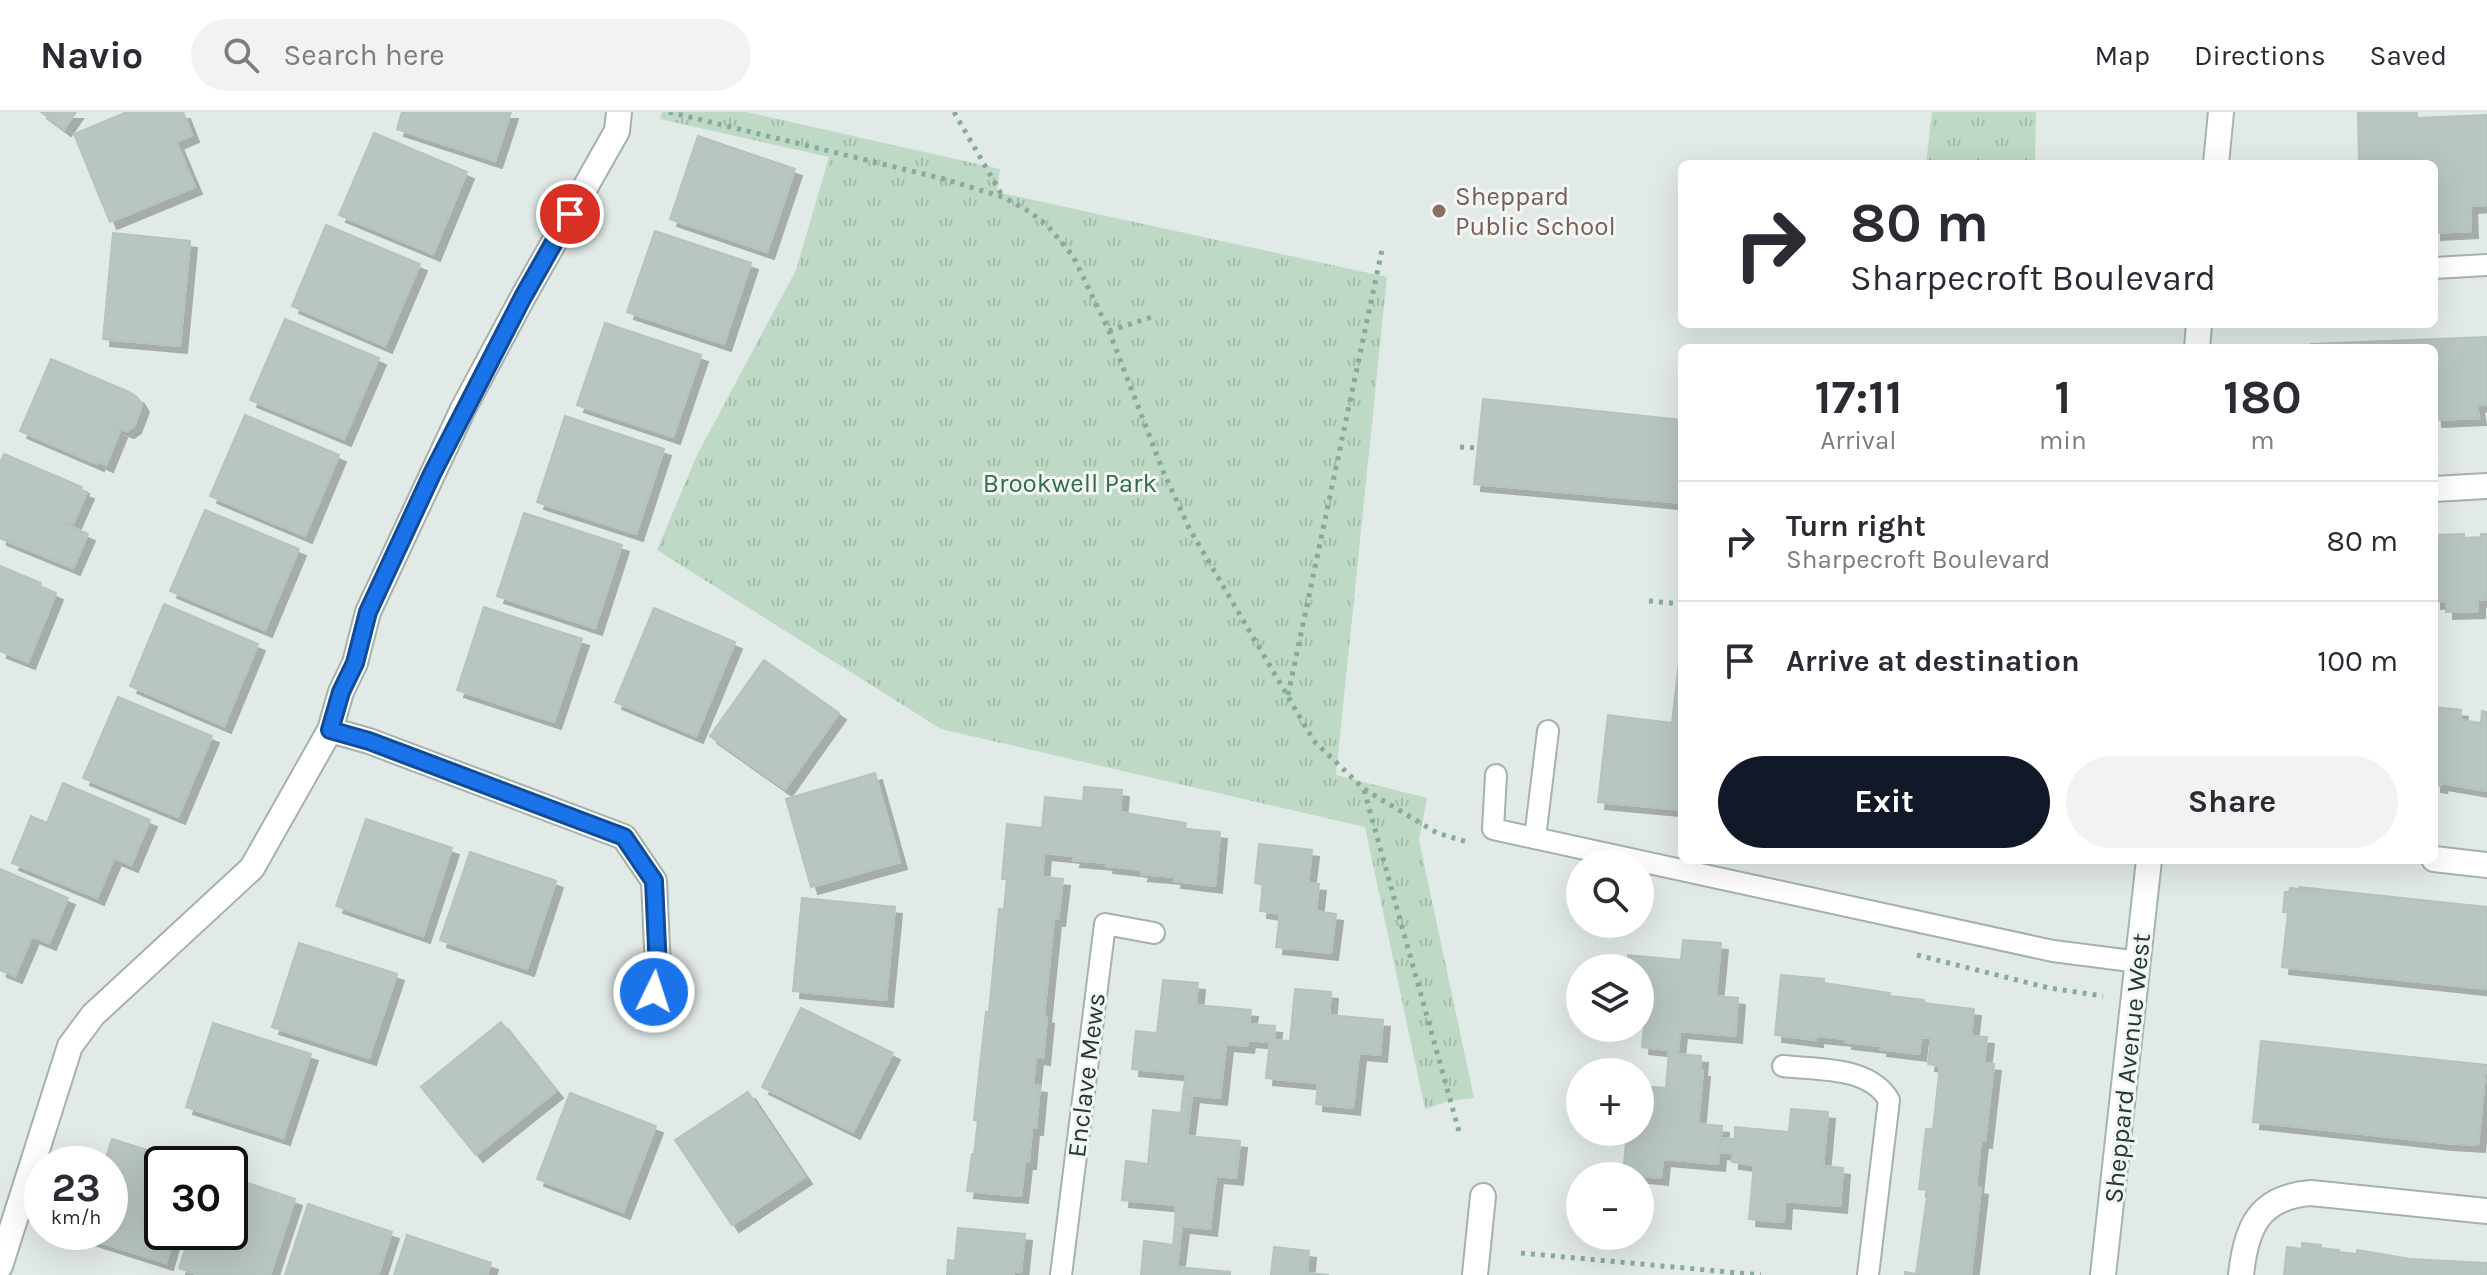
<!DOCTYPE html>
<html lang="en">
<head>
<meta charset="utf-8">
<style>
	:root { --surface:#fff; --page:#f2f2f3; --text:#2b2b33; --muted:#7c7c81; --line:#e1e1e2; --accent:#111827 }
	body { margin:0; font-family:Karla,sans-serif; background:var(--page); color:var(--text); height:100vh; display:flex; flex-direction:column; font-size:30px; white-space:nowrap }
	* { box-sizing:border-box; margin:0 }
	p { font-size:26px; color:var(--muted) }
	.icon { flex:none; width:44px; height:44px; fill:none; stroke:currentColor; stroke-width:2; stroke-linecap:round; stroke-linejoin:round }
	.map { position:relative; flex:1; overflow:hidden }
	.drawer { position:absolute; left:1678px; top:232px; width:760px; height:520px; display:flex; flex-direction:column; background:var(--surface); border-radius:12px; box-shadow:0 8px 32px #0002 }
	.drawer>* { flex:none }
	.guide { position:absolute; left:1678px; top:48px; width:760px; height:168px; border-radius:12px; box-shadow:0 8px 32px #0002; background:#fff; color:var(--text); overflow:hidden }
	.tools { position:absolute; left:1566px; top:738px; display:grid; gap:16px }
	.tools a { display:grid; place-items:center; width:88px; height:88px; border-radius:50%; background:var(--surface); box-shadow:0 8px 32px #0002; font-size:40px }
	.speed { position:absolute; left:24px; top:1034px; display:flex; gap:16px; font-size:40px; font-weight:700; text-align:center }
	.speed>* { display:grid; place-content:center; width:104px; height:104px; border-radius:50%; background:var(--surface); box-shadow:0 8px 32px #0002; line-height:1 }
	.speed small { font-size:20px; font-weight:400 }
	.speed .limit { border:4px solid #111; border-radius:12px; background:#fff; color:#111 }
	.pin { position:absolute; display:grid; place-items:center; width:68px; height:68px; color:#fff; margin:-34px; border:4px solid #fff; border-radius:50%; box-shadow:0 2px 8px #0007 }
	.me { position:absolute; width:88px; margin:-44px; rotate:4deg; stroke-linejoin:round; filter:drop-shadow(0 0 6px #0008) }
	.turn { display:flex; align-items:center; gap:28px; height:168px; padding:0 40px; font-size:36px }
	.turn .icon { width:104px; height:104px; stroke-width:2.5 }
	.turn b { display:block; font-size:56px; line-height:68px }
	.eta { display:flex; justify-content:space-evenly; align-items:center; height:136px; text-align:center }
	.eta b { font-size:48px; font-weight:700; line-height:56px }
	.button { display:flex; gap:16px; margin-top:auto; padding:16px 40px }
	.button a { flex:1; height:92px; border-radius:48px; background:var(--accent); color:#fff; font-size:32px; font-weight:700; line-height:92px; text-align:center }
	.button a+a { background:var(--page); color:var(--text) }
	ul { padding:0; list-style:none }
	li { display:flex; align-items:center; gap:24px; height:120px; padding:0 40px; border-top:2px solid var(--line) }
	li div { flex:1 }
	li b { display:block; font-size:30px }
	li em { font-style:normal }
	header { display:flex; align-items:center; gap:48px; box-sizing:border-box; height:112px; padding:0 40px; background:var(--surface); border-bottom:2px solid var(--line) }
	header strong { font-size:38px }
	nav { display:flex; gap:44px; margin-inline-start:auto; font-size:28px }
	.search { width:560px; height:72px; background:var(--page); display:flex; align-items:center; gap:20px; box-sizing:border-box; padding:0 28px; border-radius:44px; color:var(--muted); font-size:30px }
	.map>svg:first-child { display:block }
	.park { fill:url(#park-tufts) }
	.building { fill:#b8c5c0; stroke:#b5c3bd; stroke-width:2; filter:url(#shadow) }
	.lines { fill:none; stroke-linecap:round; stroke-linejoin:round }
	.lane-casing { stroke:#a5b1ad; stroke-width:24 }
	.street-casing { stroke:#a5b1ad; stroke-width:28 }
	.secondary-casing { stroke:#a2b5ae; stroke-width:28 }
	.path { stroke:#87aa9e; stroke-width:5; stroke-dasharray:4 6; stroke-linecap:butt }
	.lane { stroke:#fff; stroke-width:20 }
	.street { stroke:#fff; stroke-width:24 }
	.secondary { stroke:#fff; stroke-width:24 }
	.route-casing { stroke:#114b97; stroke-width:20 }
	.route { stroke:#1a73e8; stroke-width:14 }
	.education-dot { fill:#8d6e63; stroke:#f2f7f5; stroke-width:3 }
	.labels { text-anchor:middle; stroke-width:6; stroke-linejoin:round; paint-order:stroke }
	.education-label { font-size:26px; fill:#785e54; stroke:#f2f7f5; text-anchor:start }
	.park-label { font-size:26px; fill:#346b48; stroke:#f2f7f5 }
	.street-label { font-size:26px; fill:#243933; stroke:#f2f7f5 }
</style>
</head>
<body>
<header>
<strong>Navio</strong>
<div class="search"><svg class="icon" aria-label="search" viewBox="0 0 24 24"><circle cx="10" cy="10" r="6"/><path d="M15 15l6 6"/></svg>Search here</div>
<nav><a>Map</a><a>Directions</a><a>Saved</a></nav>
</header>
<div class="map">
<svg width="2487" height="1163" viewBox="0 0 2487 1163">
	<defs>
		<pattern id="park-tufts" width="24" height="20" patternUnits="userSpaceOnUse" patternTransform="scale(2)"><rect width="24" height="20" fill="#bed9c5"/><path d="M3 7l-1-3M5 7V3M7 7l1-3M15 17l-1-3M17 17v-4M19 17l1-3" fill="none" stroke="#a3bbaa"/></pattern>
		<filter id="shadow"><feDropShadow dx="7" dy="7" stdDeviation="0" flood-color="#0004"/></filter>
	</defs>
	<rect width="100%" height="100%" fill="#e2eae7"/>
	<g class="park">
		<polygon points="662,0 747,0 1000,57 997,80 1387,165 1336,663 1427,686 1419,728 1474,986 1449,989 1425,997 1365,715 941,617 657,438 697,343 796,158 829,45 660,7"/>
		<polygon points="1932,0 2036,0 2035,52 1926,52"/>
	</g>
	<g class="building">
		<polygon points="41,0 76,0 64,17"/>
		<polygon points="127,0 183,0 192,23 176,30 195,75 110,110 74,22"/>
		<polygon points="402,0 511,0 495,49 397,17"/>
		<polygon points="2358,0 2417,0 2417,6 2487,3 2487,93 2470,94 2471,119 2434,121 2434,52 2359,52"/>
		<polygon points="374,21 467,60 433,142 339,103"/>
		<polygon points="698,24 795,57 767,140 670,107"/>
		<polygon points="326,113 420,152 385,234 292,194"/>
		<polygon points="655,119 751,151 724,232 627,200"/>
		<polygon points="113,121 190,129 180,234 103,227"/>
		<polygon points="285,207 379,246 344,327 250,288"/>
		<polygon points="605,211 701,243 673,325 577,293"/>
		<polygon points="2487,225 2487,292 2477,293 2479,306 2435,308 2434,236 2311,236 2311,232"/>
		<polygon points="51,247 129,280 137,285 142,293 134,314 127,319 114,314 113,316 120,319 106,353 98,349 97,352 20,319"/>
		<polygon points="1483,287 1682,308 1682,391 1474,372"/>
		<polygon points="245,303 339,343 305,424 210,384"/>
		<polygon points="565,304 664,337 636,422 537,390"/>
		<polygon points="4,342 82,375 81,378 87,380 73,412 67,409 65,412 88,422 73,456 0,426 0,351"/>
		<polygon points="205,398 299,437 265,518 170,479"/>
		<polygon points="524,401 622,433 595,516 497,484"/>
		<polygon points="2464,422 2464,426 2481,425 2481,422 2487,422 2487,487 2478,488 2478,499 2446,500 2446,489 2434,490 2434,423"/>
		<polygon points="0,454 41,471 40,474 56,481 28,550 0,539"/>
		<polygon points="164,492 258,532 224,614 130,574"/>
		<polygon points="484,495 582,527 554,610 457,578"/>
		<polygon points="654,496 735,530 696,624 615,590"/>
		<polygon points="1682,523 1682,698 1598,690 1608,603 1672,611"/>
		<polygon points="764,548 839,601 785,677 710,624"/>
		<polygon points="118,585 212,624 178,705 83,666"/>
		<polygon points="2434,595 2461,598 2460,608 2481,611 2482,599 2487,600 2487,679 2441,671 2440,674 2434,673"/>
		<polygon points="875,661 900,750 811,775 786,687"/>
		<polygon points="63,671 150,708 131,753 114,746 97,786 12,751 31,704 47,711"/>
		<polygon points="1084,675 1122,678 1120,700 1186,711 1185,717 1220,720 1215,774 1174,769 1175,765 1141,762 1142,758 1106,754 1107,751 1073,748 1074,744 1044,741 1042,765 1063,767 1058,807 1054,807 1044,904 1047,905 1043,946 1036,945 1033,973 1040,974 1036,1016 1032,1016 1029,1050 1025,1050 1021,1084 967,1079 972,1042 974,1042 978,1008 974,1008 986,900 989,900 999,797 1004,798 1007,767 1002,767 1007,712 1042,716 1045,685 1083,689"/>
		<polygon points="366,707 452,736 423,824 336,794"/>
		<polygon points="1259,732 1312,738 1308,771 1319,772 1316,799 1336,802 1331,841 1276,835 1280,802 1260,799 1263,773 1255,771"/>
		<polygon points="470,740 556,769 527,857 440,828"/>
		<polygon points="0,757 68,786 49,831 32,824 15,864 0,858"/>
		<polygon points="2299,775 2487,795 2487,877 2282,855 2288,800 2283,800 2285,780 2289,780 2290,776 2299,777"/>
		<polygon points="802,786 895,795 886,888 793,879"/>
		<polygon points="1683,828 1721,831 1716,884 1738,886 1735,924 1680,919 1678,939 1642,935 1647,882 1640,881 1640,856 1627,856 1628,843 1681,848"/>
		<polygon points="299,831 397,862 369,946 272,915"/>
		<polygon points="1781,863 1824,867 1824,871 1890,881 1889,884 1924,888 1924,891 1974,897 1971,924 1987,925 1984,951 1994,952 1985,1029 1981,1028 1976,1075 1981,1076 1971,1163 1905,1163 1905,1160 1916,1162 1928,1078 1919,1077 1926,1017 1933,1017 1940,954 1928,952 1931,926 1921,925 1919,942 1880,937 1880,934 1845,930 1846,927 1816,924 1816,928 1775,923"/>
		<polygon points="1163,868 1198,871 1196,893 1251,898 1249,912 1275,914 1274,928 1269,930 1248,928 1247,934 1226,932 1220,986 1183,982 1186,962 1132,957 1136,919 1157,921"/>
		<polygon points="1295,877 1331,880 1329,903 1383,908 1380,943 1359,941 1353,996 1316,992 1318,971 1266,966 1270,928 1290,929"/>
		<polygon points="801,896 893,941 853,1020 762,975"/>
		<polygon points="501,910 556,979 476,1043 421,975"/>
		<polygon points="213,911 311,942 283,1026 186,995"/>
		<polygon points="2261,929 2486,953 2478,1033 2445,1031 2253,1010"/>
		<polygon points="1669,938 1678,939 1677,942 1701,944 1700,958 1703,958 1698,1012 1722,1014 1718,1052 1663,1047 1661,1066 1623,1062 1627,1020 1640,1020 1640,974 1666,976"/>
		<polygon points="748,980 805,1065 732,1113 675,1028"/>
		<polygon points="570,981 656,1014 623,1100 537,1067"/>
		<polygon points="1183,982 1192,983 1187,1024 1240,1029 1236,1066 1216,1064 1210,1117 1175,1113 1176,1093 1122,1088 1126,1049 1148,1052 1153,998 1181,1001"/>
		<polygon points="1791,997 1828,1000 1823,1054 1843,1056 1840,1094 1785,1089 1784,1110 1749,1107 1754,1053 1732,1050 1732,1041 1719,1040 1721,1026 1735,1027 1735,1015 1789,1020"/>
		<polygon points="112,1027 192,1052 162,1052 162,1120 175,1120 166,1151 81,1124 82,1120 110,1120 110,1052 104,1052"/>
		<polygon points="230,1065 295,1087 270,1163 200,1163 179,1156 191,1120 230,1120"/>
		<polygon points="308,1092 392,1120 378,1163 285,1163"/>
		<polygon points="1175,1113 1182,1114 1177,1155 1230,1160 1230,1163 1141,1163 1144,1129 1173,1133"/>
		<polygon points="958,1116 1025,1122 1021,1160 1014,1159 1014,1163 947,1163 948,1148 955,1149"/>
		<polygon points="407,1123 491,1151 487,1163 394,1163"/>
		<polygon points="2302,1131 2321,1133 2321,1136 2339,1138 2338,1140 2357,1142 2357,1138 2410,1147 2487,1151 2487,1163 2284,1163 2287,1135 2302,1137"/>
		<polygon points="1274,1135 1309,1139 1307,1161 1329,1163 1271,1163"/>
	</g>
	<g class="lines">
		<g class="lane-casing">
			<g id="lane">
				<polyline points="2434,156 2487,153"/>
				<polyline points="1496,663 1493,717 2053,839 2139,850"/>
				<polyline points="1535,726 1548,619"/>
				<path d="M 1783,954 C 1818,958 1869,954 1889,988 L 1868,1163"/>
				<polyline points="1061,1163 1105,812 1154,821"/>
			</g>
		</g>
		<g class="street-casing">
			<g id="street">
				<polyline points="2434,377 2487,374"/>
				<polyline points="330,618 369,629 624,725 654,769 658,857 654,880"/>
				<polyline points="2434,747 2487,753"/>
				<polyline points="0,1154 70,934 93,903 252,756 330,618 341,580 355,551 368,500 463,297 523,185 617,19 619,0"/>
				<polyline points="1475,1163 1483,1084"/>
				<path d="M 2241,1163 C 2246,1115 2259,1085 2311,1081 L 2487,1099"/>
			</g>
		</g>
		<g class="secondary-casing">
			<g id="secondary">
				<polyline points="2216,52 2221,0"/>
				<polyline points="2197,236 2199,212"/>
				<polyline points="2103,1163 2149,748"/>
			</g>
		</g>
		<g class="path">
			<polyline points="669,0 944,67 1003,85 1030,100 1047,113 1073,144 1109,219 1163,359 1189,416 1314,629 1364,677 1437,721 1467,730"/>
			<polyline points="954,0 1003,85"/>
			<polyline points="1109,219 1152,205"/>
			<polyline points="1460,335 1478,336"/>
			<polyline points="1649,489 1682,492"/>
			<polyline points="1288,583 1383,133"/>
			<polyline points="1364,678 1460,1023"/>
			<polyline points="1917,843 2049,876 2103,884"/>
			<polyline points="1521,1141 1761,1163"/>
		</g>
		<use href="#lane" class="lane"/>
		<use href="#street" class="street"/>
		<use href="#secondary" class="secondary"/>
	</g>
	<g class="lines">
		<g class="route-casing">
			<polyline id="route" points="570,102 523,185 432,362 368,500 355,551 341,580 330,618 369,629 624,725 654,769 658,857 654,880"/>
		</g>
		<use href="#route" class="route"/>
	</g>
	<circle class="education-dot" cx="1439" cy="99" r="8"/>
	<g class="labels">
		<g class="education-label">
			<text x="1455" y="93">Sheppard<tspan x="1455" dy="30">Public School</tspan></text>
		</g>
		<g class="park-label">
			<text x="1070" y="380">Brookwell Park</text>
		</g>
		<g class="street-label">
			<text transform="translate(2127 956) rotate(-84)" y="9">Sheppard Avenue West</text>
			<text transform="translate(1086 963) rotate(-83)" y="9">Enclave Mews</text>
		</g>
	</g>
</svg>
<div class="tools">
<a><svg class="icon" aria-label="search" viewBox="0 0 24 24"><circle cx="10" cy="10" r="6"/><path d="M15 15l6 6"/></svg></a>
<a><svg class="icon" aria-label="layers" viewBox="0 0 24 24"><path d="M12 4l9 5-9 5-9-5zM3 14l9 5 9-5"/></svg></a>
<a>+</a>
<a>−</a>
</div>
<div class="speed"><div>23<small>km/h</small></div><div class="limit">30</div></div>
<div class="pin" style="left:570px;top:102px;background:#d93025"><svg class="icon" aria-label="arrive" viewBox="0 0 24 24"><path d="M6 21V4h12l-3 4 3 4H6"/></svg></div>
<svg class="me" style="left:654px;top:880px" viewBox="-20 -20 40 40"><circle r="17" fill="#1a73e8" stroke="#fff" stroke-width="3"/><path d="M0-11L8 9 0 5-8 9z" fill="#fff"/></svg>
<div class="guide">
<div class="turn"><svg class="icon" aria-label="right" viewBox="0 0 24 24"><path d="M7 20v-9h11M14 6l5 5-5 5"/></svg><div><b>80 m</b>Sharpecroft Boulevard</div></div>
</div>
<section class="drawer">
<div class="eta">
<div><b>17:11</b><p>Arrival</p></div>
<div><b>1</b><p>min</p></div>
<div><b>180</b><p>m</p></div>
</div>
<ul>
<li><svg class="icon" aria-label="right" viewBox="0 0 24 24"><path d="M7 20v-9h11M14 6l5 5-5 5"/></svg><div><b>Turn right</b><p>Sharpecroft Boulevard</p></div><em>80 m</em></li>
<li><svg class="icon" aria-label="arrive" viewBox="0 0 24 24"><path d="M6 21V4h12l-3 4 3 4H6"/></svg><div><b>Arrive at destination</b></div><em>100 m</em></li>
</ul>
<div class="button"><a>Exit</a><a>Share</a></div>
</section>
</div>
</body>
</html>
